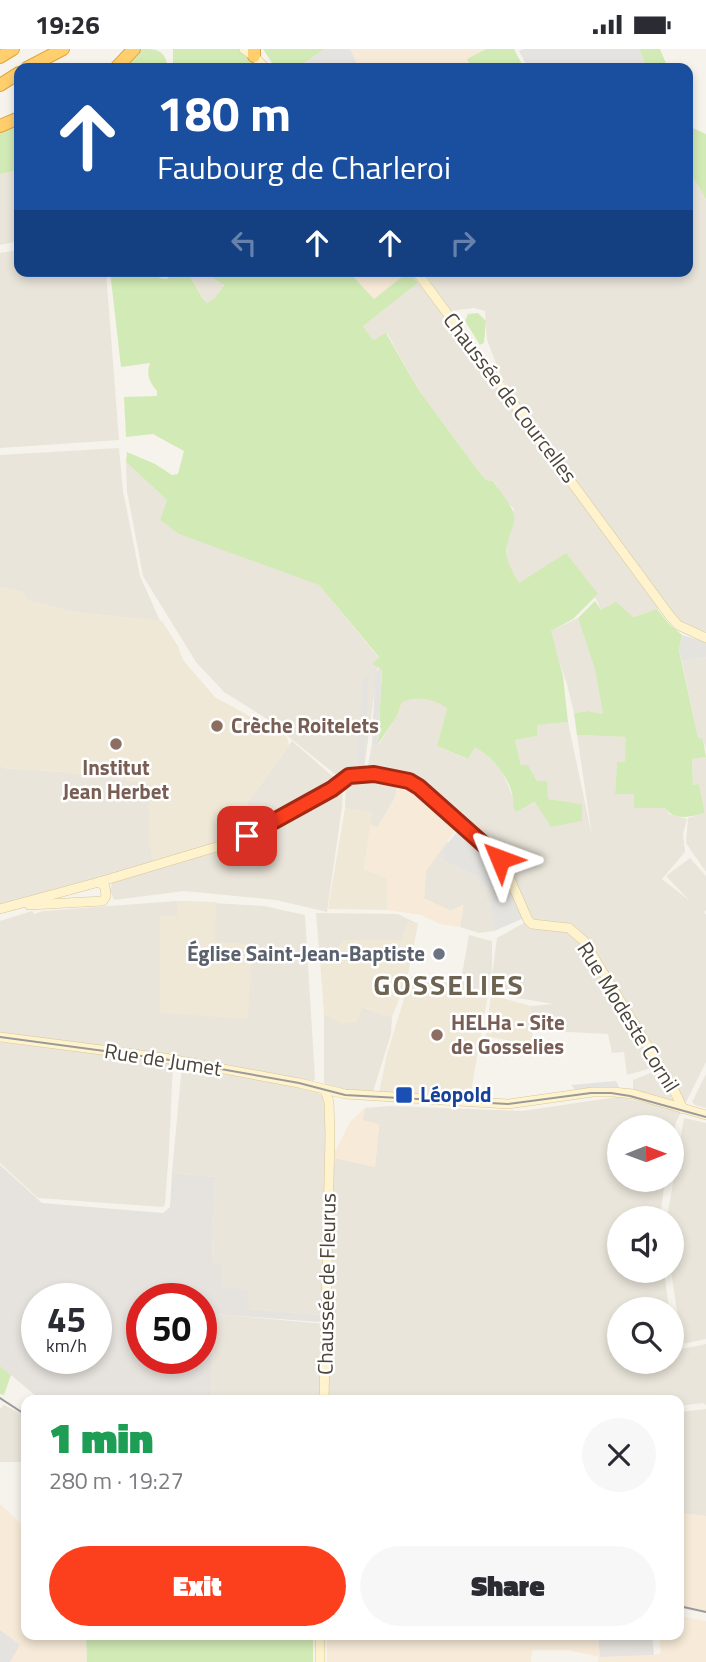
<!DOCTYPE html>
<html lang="en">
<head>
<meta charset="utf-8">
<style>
	:root { --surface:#fff; --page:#f7f7f7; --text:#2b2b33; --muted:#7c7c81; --accent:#fc3f1d }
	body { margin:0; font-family:"Titillium Web",sans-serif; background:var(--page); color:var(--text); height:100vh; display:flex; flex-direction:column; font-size:26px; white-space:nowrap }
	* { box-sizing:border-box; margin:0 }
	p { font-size:23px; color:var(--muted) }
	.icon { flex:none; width:38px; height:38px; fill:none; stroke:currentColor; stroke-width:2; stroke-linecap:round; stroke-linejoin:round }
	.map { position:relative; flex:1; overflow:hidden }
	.side { position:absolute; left:21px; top:1346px; width:663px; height:245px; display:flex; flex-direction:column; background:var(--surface); border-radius:14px; box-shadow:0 4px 10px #0003 }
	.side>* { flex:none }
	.hud { position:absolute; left:14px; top:14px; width:679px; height:214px; border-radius:14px; box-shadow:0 4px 10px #0003; background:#1a4fa0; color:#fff; overflow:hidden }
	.needle { width:46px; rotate:89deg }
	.buttons { position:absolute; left:607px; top:1066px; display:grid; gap:14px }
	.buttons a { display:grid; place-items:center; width:77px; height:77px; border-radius:50%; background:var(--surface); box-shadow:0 4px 10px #0003; font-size:35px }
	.speed { position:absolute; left:21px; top:1234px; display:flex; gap:14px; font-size:35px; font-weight:700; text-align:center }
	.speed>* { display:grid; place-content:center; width:91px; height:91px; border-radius:50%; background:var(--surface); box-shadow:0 4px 10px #0003; line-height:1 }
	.speed small { font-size:18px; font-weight:400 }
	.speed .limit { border:10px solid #d22; background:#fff; color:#111 }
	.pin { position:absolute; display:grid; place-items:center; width:60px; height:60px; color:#fff; margin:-30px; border-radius:14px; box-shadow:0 4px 10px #0006 }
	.me { position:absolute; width:77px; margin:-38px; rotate:314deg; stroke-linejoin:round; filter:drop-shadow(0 0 5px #0008) }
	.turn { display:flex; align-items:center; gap:24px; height:147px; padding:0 28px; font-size:32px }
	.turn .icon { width:91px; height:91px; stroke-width:2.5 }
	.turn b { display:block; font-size:49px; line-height:60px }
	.lanes { display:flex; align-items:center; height:66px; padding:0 28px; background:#0003; justify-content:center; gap:35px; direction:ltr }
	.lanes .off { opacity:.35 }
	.round { display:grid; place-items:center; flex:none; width:74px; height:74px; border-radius:37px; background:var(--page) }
	.head { display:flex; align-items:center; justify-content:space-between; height:119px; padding:0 28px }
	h1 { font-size:42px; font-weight:800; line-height:52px; color:#1e9e55 }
	.button { display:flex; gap:14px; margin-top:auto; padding:14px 28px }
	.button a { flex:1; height:80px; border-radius:42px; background:var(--accent); color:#fff; font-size:28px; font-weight:800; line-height:80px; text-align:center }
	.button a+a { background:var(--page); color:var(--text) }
	.status { display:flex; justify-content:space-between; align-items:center; height:49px; padding:0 35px; background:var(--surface); direction:ltr }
	.status svg { height:19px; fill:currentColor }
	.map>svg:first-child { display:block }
	.residential { fill:#eae5da }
	.commercial { fill:#f7ead8 }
	.industrial { fill:#e6e2dd; fill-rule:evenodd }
	.education { fill:#efe8d6 }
	.green { fill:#d2eab5 }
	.parking { fill:#e5e3e0 }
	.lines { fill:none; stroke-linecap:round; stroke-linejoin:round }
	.secondary-casing { stroke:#d6c79b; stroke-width:10 }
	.highway-casing { stroke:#e0a43c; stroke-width:14 }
	.secondary { stroke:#fff3cd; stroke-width:9 }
	.highway { stroke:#ffcf6e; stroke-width:12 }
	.tram { stroke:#9a9a9a; stroke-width:2 }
	.route-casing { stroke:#a42913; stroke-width:18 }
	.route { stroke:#fc3f1d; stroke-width:12 }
	.education-dot { fill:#8d6e63; stroke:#fff; stroke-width:2.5 }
	.worship-dot { fill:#6b7280; stroke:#fff; stroke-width:2.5 }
	.transit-dot { fill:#1a4fb4; stroke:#fff; stroke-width:2.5 }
	.labels { text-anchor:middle; stroke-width:5; stroke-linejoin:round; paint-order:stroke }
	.street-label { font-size:21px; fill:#4b4439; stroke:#fff }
	.education-label { font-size:21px; font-weight:bold; fill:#785e54; stroke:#fff; text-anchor:start }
	.worship-label { font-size:21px; font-weight:bold; fill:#5b616d; stroke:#fff; text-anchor:end }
	.transit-label { font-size:21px; font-weight:bold; fill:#164399; stroke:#fff; text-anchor:start }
	.district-label { font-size:28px; font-weight:bold; letter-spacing:2px; fill:#6e6250; stroke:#fff }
</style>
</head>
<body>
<div class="status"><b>19:26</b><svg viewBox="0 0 49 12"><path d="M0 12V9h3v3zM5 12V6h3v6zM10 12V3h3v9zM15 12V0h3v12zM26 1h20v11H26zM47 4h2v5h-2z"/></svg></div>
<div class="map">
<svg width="706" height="1613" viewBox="0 0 706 1613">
	<rect width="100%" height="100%" fill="#f6f3ec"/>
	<g class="residential">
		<polygon points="688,120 706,150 706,586 689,582 664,558 632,568 601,561 595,548 598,545 519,534 507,513 507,493 514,460 505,451 494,432 486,431 476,419 418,340 387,284 373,291 363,277 418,234 527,368 500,325 487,291 485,262 474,259 449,262 424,222 688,222"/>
		<polygon points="19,121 19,192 0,196 0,125"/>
		<polygon points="19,201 19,222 106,222 119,391 0,399 0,204"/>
		<polygon points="187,222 219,222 213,229 224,235 214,251 207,254 202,249"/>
		<polygon points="119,399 123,442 140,527 160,572 74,563 28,552 22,543 0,538 0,406"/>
		<polygon points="126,413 167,451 160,471 319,536 379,609 364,721 341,730 264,668 224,643 196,613 143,527 127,442"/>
		<polygon points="454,566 480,668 461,665 447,659 437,697 467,710 475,697 482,701 502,722 514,751 513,758 516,763 536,753 551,778 581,772 582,755 547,750 547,733 537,732 528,716 521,716 515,691 537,687 536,676 568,673 592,787 577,686 627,688 625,714 617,714 615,745 635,745 634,759 665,759 669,765 687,770 683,785 685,803 662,830 690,852 666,827 690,809 706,827 706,861 704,863 706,866 706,1013 676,1073 672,1096 672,1078 620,1078 620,1130 665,1131 660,1169 620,1169 620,1222 664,1222 669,1260 620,1260 620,1312 672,1312 672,1282 677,1301 706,1295 706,1356 703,1354 679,1357 679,1351 211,1351 214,1265 326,1275 329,1148 335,1109 375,1118 379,1076 362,1071 365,1059 390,1057 522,1062 617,1048 682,1061 681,1049 667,1022 645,987 631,970 607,921 590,897 616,948 659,1017 627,1026 624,1003 612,1004 608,985 529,981 531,957 553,955 490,944 460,936 469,886 492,892 492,927 497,889 529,871 521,851 502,808 414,732 367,721 372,695 379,695 397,667 402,653 414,648 415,631 396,617 388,601 398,588 409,590"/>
		<polygon points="578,569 595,621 603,665 588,662 574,664 567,635 552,591 551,582"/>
		<polygon points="706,608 706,700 703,690 698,690 682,612"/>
		<polygon points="292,692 339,733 286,756 257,777 247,754"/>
		<polygon points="706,708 706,823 686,794 688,769 705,764 699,735 693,736 692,710"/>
		<polygon points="0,715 3,719 66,723 149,734 150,795 154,817 206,804 343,737 342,758 327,863 276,851 184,842 114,851 110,841 114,829 0,860"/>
		<polygon points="364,729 398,733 395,749 377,779 370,775 372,764 345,759 346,737"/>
		<polygon points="446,792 448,794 440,810 480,829 490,838 494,882 479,884 460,878 463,856 451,862 424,850 426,822"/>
		<polygon points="177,852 264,857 305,866 315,1030 313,1032 161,1005 0,984 0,872 32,862 34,865 43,862"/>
		<polygon points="316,864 398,865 418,875 414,875 402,892 344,891 339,898 338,913 320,912"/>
		<polygon points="361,958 392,968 391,985 372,1046 328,1041 324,1033 324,964 342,975"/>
		<polygon points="0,993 173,1014 169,1101 165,1155 163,1158 38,1149 0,1114"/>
		<polygon points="182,1016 317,1042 324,1049 327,1091 323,1266 249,1260 221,1239 221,1214 212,1213 215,1128 172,1124"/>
		<polygon points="655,1022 673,1051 672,1053 633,1040 633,1031"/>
		<polygon points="706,1025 706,1059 695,1056 692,1053"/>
		<polygon points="684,1069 706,1074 706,1290 682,1295 671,1222 672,1169 667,1169"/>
		<polygon points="4,1356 26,1367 26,1413 0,1413 0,1360"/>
		<polygon points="706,1360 706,1467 679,1464 679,1363"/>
	</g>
	<g class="commercial">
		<polygon points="325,0 486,0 468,10 472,19 296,19"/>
		<polygon points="348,222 400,222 403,227 374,250"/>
		<polygon points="398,733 457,779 426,822 424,849 451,862 464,856 460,878 440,875 421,866 387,861 387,830 364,822 370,775 377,779 395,750"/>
		<polygon points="365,1059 363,1071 379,1075 375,1118 335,1109 329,1101 336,1101 350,1073"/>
		<polygon points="0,1455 26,1480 26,1586 86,1586 87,1613 0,1613"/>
		<polygon points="679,1464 706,1467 706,1563 679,1559"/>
		<polygon points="679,1567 706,1572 706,1613 598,1613 599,1608 568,1601 532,1601 531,1613 327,1613 327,1586 598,1586 600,1608 654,1606 661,1604 659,1586 679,1586"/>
	</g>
	<g class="industrial">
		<path d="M 0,1116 L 42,1154 L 163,1164 L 170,1158 L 172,1124 L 215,1128 L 212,1213 L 221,1214 L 221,1238 L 248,1241 L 249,1260 L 323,1266 L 319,1273 L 214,1265 L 211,1351 L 41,1351 L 0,1317 ZM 37,1250 L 96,1250 L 96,1309 L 37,1309 ZM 142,1250 L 201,1250 L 201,1309 L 142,1309 Z"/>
		<polygon points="598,1586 652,1586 654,1606 600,1608"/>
	</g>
	<g class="education">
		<polygon points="0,538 22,543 29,552 74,563 162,572 178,597 183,611 215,648 287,688 289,696 247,754 257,777 154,817 150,795 148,734 66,723 3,719 0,715"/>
		<polygon points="345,759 372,764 364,821 387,829 387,861 328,860"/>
		<polygon points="177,852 216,853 215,893 252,895 248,970 160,964 160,867 177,867"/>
		<polygon points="408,873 418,875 407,930 392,968 362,958 357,973 341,975 324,964 320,912 337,913 339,898 344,891 401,891"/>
		<polygon points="411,927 460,936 488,945 470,1048 379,1044 387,1005"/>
		<polygon points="491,946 531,957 529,980 532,982 533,997 486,987"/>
	</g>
	<g class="green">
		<path d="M 143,0 C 159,0 165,2 168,19 L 123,19 L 137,2 Z"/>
		<polygon points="173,0 242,0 260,13 251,19 173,19"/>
		<polygon points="263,0 325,0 296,19 280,19 277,16 274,17"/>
		<polygon points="486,0 514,0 524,19 472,19 467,10"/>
		<polygon points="639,0 660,0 668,19 647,19"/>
		<polygon points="19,75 19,121 0,125 0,84"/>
		<polygon points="688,77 706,85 706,150 688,120"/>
		<path d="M 110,222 L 151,222 L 160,229 L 166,230 L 180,222 L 187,222 L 202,249 L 207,254 L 214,250 L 224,236 L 213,229 L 219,222 L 348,222 L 374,250 L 403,227 L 400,222 L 408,222 L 418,234 L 363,277 L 373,291 L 386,284 L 418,340 L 476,419 L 486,431 L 493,432 C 498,439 513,459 514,465 C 516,475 510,482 508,492 C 503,508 511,520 519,534 L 566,504 L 598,545 L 573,570 L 551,582 L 563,627 L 568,673 L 537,676 L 537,687 L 515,691 L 521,716 L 528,716 L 537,732 L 547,732 L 548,750 L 582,755 L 582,772 L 551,778 L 535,753 L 516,763 L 513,758 C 516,736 494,708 475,698 L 468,710 L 437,697 L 447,659 C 433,650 418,646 402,653 L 397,667 L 378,695 L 382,621 L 373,615 L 379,608 L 319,536 L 179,485 L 160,471 L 167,451 L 126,413 L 127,403 L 155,415 L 172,426 L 178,425 L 184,402 L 153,385 L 126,388 L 124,348 L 157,347 L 157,342 C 149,332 146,326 150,314 L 121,318 Z"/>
		<polygon points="478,264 486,272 484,294 480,296 465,272 468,265"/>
		<path d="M 595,552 L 601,561 L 616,553 L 633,568 L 657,560 L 669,575 L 682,586 L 679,601 L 698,689 L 703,690 L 706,708 L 692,710 L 693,736 L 699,735 L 705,764 C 691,768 674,772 665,759 L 634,759 L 634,745 L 615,745 L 617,713 L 625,713 L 626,688 L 577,686 L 574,664 L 588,662 L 603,665 L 595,621 L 578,569 Z"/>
		<polygon points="0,1317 11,1326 4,1346 0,1345"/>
		<polygon points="86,1586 313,1586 313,1613 87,1613"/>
	</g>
	<g class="parking">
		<polygon points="325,0 350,0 359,19 296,19"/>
		<polygon points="524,0 639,0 647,19 528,19 519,2"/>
		<polygon points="682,586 706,593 706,608 682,612 679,601"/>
		<polygon points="379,619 382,620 378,695 372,695 375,628"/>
		<polygon points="369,628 363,720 357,720 363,629"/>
		<polygon points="408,736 416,737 491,803 502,818 524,869 494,882 489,838 481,836 480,829 440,810 446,796 459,781"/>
		<polygon points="616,1032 619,1038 577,1042 571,1036"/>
		<polygon points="0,1581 20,1596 10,1613 0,1613"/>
	</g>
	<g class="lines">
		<g class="secondary-casing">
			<g id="secondary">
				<polyline points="244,0 254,7 265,19"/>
				<polyline points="416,222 670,567 678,576 706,589"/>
				<polyline points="29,856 103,852 106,847 105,838 99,833"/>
				<polyline points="0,860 99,833 233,793 332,740 349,727 374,725 409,732 419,738 500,810 506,821 528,871 532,875 569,879 584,892 673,1039 683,1060"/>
				<polyline points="0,988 164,1009 299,1034 345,1045 508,1055 593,1043 613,1043 633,1045 706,1066"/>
				<polyline points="324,1351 330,1086 329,1053 325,1041"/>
				<polyline points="320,1613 320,1586"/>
			</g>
		</g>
		<g class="highway-casing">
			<g id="highway">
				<polyline points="254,0 254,7"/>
				<polyline points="0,8 13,0"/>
				<polyline points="27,19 63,0"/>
				<polyline points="116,19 134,0"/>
				<polyline points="0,36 19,24"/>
				<polyline points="0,77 19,69"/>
			</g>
		</g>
		<use href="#secondary" class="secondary"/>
		<use href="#highway" class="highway"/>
		<g class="tram">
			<polyline points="0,988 164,1010 299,1034 345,1046 508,1055 591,1044 611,1044 630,1047 706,1068"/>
			<polyline points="0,1349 26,1366"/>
			<polyline points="679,1557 706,1563"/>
		</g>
	</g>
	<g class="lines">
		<g class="route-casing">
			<polyline id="route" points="247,787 332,740 349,727 374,725 409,732 419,738 500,810"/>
		</g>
		<use href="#route" class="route"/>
	</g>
	<g class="education-dot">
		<circle cx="217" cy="677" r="7"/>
		<circle cx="116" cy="695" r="7"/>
		<circle cx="437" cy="986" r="7"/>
	</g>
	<circle class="worship-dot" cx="439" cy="905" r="7"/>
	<rect class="transit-dot" x="395" y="1037" width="18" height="18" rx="3.5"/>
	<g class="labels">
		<g class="street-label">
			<text transform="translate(510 349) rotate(53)" y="7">Chaussée de Courcelles</text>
			<text transform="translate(628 968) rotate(58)" y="7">Rue Modeste Cornil</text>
			<text transform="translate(163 1011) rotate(9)" y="7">Rue de Jumet</text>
			<text transform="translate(327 1235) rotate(-89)" y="7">Chaussée de Fleurus</text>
		</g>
		<g class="education-label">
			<text x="231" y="684">Crèche Roitelets</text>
			<text x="116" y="726" text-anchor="middle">Institut<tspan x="116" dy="24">Jean Herbet</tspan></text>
			<text x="451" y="981">HELHa - Site<tspan x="451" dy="24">de Gosselies</tspan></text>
		</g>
		<g class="worship-label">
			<text x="425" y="912">Église Saint-Jean-Baptiste</text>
		</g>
		<g class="transit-label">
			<text x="420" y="1053">Léopold</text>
		</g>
		<g class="district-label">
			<text x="449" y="946">GOSSELIES</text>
		</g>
	</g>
</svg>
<div class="buttons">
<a><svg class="needle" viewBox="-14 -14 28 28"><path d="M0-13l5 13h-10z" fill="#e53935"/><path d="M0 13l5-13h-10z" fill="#7c7c81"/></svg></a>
<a><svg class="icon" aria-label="sound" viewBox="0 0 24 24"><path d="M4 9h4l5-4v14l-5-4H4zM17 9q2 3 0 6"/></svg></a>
<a><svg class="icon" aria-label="search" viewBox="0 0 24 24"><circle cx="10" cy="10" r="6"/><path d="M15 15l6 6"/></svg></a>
</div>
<div class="speed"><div>45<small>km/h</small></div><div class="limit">50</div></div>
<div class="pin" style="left:247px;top:787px;background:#d93025"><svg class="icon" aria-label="arrive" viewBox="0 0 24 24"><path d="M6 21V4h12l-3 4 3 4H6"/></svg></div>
<svg class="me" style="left:500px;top:810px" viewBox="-20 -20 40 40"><path d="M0-17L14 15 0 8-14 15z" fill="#fc3f1d" stroke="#fff" stroke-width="4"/></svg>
<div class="hud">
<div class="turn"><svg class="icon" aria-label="ahead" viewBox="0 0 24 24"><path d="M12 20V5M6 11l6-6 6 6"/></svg><div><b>180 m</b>Faubourg de Charleroi</div></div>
<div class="lanes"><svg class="icon off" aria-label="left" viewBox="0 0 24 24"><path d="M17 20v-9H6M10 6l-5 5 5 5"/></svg><svg class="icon" aria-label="ahead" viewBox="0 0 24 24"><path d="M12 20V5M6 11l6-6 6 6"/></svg><svg class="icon" aria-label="ahead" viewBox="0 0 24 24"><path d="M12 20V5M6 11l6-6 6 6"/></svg><svg class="icon off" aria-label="right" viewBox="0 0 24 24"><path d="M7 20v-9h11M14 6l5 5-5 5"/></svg></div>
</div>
<section class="side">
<div class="head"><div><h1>1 min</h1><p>280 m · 19:27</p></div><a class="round"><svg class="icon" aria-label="close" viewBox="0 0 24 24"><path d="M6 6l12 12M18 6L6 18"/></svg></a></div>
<div class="button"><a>Exit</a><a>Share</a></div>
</section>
</div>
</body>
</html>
